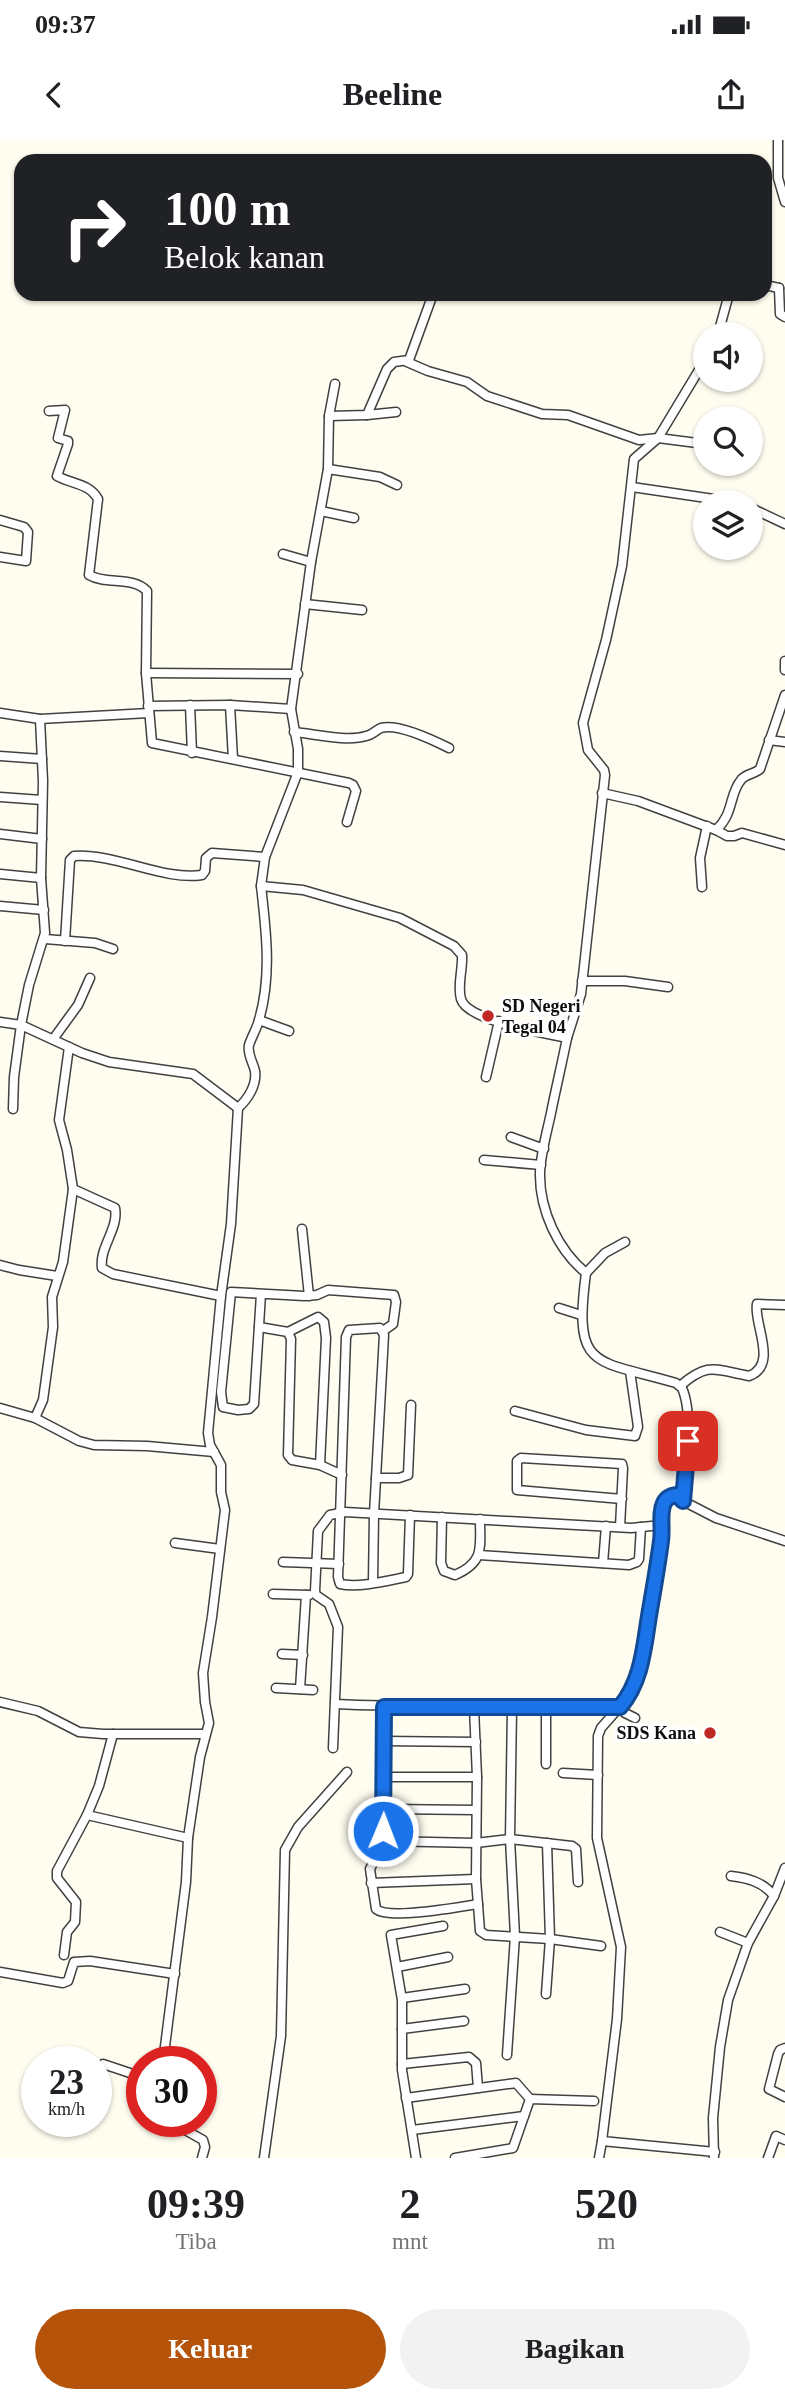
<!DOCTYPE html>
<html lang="id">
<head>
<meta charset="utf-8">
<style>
	:root { --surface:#fff; --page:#f2f2f2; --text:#202124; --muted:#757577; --accent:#b45309 }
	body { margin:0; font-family:Georgia,serif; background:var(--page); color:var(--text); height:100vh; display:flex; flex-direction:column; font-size:26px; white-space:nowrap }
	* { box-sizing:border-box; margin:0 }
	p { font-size:23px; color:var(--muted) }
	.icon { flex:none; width:38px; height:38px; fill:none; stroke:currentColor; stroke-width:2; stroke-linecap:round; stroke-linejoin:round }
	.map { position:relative; height:2018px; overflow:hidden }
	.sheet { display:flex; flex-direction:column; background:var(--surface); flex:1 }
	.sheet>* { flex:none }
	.top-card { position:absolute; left:14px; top:14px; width:758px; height:147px; border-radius:21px; box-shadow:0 2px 5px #0004; background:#202124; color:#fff; overflow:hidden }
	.fabs { position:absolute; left:693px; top:182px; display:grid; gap:14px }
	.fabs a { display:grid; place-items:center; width:70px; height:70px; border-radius:50%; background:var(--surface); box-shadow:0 2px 5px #0004; font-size:35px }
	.speed { position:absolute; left:21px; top:1906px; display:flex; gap:14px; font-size:35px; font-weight:700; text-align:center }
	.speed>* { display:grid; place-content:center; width:91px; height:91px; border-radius:50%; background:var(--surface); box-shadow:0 2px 5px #0004; line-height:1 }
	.speed small { font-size:18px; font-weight:400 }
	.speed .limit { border:10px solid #d22; background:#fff; color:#111 }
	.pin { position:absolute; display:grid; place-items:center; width:60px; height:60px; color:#fff; margin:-30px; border-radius:14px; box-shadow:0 4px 10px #0006 }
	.me { position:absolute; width:77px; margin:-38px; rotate:1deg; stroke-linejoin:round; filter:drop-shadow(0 0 5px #0008) }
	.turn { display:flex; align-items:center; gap:24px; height:147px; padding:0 35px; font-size:32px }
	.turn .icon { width:91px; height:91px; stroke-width:2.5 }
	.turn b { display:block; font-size:49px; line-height:60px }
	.eta { display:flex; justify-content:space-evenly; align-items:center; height:119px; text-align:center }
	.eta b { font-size:42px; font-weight:700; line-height:49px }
	.button { display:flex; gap:14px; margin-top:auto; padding:14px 35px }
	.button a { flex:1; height:80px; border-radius:42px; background:var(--accent); color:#fff; font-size:28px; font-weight:700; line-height:80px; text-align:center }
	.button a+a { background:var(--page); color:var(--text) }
	.status { display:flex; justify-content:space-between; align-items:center; height:49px; padding:0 35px; background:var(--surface); direction:ltr }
	.status svg { height:19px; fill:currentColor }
	header { display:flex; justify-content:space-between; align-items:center; height:91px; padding:0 35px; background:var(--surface); font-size:32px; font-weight:700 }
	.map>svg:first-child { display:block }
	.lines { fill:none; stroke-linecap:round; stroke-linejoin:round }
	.minor-casing { stroke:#414141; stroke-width:11 }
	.minor { stroke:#fff; stroke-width:8 }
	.route-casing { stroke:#114b97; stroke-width:18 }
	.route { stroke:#1a73e8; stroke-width:12 }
	.poi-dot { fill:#bf2924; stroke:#fff; stroke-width:2.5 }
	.labels { text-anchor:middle; stroke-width:7; stroke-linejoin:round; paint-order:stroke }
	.poi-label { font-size:18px; font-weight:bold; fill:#0e0e0e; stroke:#fff; text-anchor:start }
</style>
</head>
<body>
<div class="status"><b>09:37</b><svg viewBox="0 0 49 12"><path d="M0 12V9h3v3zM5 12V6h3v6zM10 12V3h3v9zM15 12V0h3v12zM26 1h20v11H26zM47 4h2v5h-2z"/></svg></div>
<header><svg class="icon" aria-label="back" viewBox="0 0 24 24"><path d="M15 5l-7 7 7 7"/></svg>Beeline<svg class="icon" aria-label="share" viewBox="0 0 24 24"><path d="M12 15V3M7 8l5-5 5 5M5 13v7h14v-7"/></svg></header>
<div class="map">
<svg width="785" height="2018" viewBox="0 0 785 2018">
	<rect width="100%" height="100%" fill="#fffdef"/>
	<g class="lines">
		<g class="minor-casing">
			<g id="minor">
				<polyline points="778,0 778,38 785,62"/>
				<polyline points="765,145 779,148"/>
				<polyline points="779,148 780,174 785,177"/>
				<polyline points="718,194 729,154"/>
				<polyline points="407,222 428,231 467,242 487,256 542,274 568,275 639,300 658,298 705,304"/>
				<path d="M 49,271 L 65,270 L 58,298 L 68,301 L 68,304 L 57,336 C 71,344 89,343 98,359 L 89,435 C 106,445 133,436 147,451 L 146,533 L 152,603 L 349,643 L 353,645 L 356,651 L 347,682"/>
				<polyline points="367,275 396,272"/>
				<polyline points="329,276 367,275 387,229 394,222 409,220 433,154"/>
				<polyline points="328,329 380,337 397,345"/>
				<polyline points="632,347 734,362"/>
				<polyline points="751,368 785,384"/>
				<polyline points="321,371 354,378"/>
				<polyline points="0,380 24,387 28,392 26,421 0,417"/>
				<polyline points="283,414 311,422"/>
				<polyline points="305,464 362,470"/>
				<polyline points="785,521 785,530"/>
				<polyline points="146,533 298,534"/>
				<polyline points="190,565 192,613"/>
				<polyline points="230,565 233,619"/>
				<polyline points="148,566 230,565 291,569"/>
				<polyline points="0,573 40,579 149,573"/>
				<path d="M 294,592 C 315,594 347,602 366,596 C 372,595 376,590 381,588 C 398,583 433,600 449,608"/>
				<polyline points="769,600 785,602"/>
				<polyline points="0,616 42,619"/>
				<path d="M 602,653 L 638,661 L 716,690 C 734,674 729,654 741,640 C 745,634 755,634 760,629 L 785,555"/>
				<polyline points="0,657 42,660"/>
				<polyline points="716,690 727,696 734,696 742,693 785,705"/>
				<polyline points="0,694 42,699"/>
				<polyline points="0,734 41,738"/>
				<polyline points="261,746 265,717 298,632 298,609 291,569 311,422 328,329 329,276 335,244"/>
				<polyline points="702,747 700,718 707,686"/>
				<polyline points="0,766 44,770"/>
				<polyline points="45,799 95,803 113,809"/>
				<path d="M 65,801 L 70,720 L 74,716 C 116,713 163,741 202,735 L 205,731 L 206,718 L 212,713 L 265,717"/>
				<polyline points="582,841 625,841 668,847"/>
				<polyline points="259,880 289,891"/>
				<path d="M 0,882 L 21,885 L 82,913 L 109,922 L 193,934 L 238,968 C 248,959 257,945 255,931 C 253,922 247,914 249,905 C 252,896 257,888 259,880 C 272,836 266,790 261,746 L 303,750 L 400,778 L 454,806 L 462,815 C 463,829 457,846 461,859 C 467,881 546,893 567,898 C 562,923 556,948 551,973 C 547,992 541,1012 540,1032 C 539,1070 558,1110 586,1133 C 573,1231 594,1219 676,1243 L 682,1248 C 694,1275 686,1332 683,1361 L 716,1378 L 785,1401"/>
				<polyline points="54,898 78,865 90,838"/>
				<polyline points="567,898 581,854 605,635 604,630 588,610 583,583 606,500 622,426 634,319 658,298 705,220"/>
				<polyline points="486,937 499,881"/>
				<polyline points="13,969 14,937 21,885 29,845 45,793 41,738 43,641 40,579"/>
				<polyline points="511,997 544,1009"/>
				<polyline points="484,1020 541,1025"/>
				<path d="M 73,1049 L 115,1068 C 119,1089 99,1107 102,1128 L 113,1134 L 221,1156"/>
				<polyline points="302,1089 309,1156"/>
				<polyline points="0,1125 19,1130 57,1136"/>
				<polyline points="586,1133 605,1113 625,1102"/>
				<polyline points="261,1154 254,1264 249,1269 238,1270 223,1267 221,1252 231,1152 304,1156 317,1155 328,1150 394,1155 396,1162 393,1184 383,1191"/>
				<polyline points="559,1168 581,1175"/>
				<polyline points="259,1187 288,1192 291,1199 288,1315 292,1320 320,1325 342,1335"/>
				<polyline points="288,1192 318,1177 324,1182 326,1198 320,1325"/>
				<path d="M 680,1246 C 709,1221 715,1230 749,1236 C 779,1225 753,1183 757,1164 L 785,1165"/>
				<polyline points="0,1268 35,1278 43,1260 53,1187 52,1157 63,1122 73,1049 67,1010 59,980 69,907"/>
				<polyline points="515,1271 586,1290 635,1296 638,1287 630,1231"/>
				<polyline points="35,1278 79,1301 94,1305 147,1306 214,1312"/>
				<polyline points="376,1338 399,1338 408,1335 411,1265"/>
				<polyline points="683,1361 677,1355 672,1355 664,1362 661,1407 639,1530 630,1555 601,1588 598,1596 597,1698 621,1807 617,1879 602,2001 715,2012"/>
				<path d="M 442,1377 L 441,1423 L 444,1431 L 455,1435 C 485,1422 480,1407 480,1379"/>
				<polyline points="620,1387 623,1328 622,1324 521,1318 517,1321 517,1350 622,1359"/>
				<polyline points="175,1403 220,1409"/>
				<polyline points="479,1415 629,1425 637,1422 639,1419 641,1387"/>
				<polyline points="283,1422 339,1424"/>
				<polyline points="603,1423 606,1386"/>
				<path d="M 373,1442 L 374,1374 L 384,1195 L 380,1188 L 349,1190 L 346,1197 L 338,1437 L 340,1444 C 359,1448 386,1441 406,1437 L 408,1434 L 410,1375"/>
				<polyline points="273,1454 309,1455"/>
				<polyline points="282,1514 303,1515"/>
				<polyline points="276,1548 313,1550"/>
				<polyline points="300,1549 306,1455"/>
				<polyline points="0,1562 38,1571 79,1592 103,1594 205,1594"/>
				<path d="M 336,1564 C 431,1569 525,1563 620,1568 L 625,1573 L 635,1578"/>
				<path d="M 384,1567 L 384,1701 L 370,1729 L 376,1769 C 389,1780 459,1767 478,1764"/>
				<polyline points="474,1568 477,1637 476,1739 480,1791 486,1795 550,1799 601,1806"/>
				<polyline points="384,1601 476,1602"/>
				<polyline points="333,1608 338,1487 329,1464 316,1455 315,1451 318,1391 330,1375 345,1372 631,1388 662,1385"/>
				<polyline points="546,1624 546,1566"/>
				<polyline points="563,1633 598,1635"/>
				<polyline points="384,1637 477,1637"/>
				<polyline points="384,1669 476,1670"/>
				<polyline points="87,1675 188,1698"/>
				<polyline points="384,1701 476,1703 510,1699 572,1706 576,1709 578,1742"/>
				<path d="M 731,1736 C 748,1738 763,1742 774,1756"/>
				<polyline points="371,1743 476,1739"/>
				<polyline points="720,1792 748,1803"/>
				<polyline points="64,1815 67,1792 75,1782 76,1762 57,1738 57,1731 87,1675 99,1646 113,1594"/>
				<polyline points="397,1827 448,1817"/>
				<polyline points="0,1832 63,1843 68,1841 74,1822 90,1821 175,1834"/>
				<polyline points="546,1854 550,1799 547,1703"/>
				<polyline points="402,1858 465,1849"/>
				<polyline points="402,1889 464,1881"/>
				<polyline points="785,1908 780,1910 778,1914 769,1949 785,1957"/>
				<polyline points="507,1915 515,1796 510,1699 512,1567"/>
				<polyline points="163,1922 186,1742 188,1698 200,1617 209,1583 205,1562 203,1533 212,1477 225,1370 221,1352 221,1325 210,1305 208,1293 221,1156 231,1084 238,968"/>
				<polyline points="103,1924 142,1937"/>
				<polyline points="402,1924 469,1917 476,1923 478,1948"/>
				<polyline points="406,1958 516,1943 530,1959"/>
				<polyline points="169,1981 203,2000 205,2007 202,2018"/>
				<polyline points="412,1990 524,1976"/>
				<polyline points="264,2018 281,1896 285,1710 298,1687 347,1632"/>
				<polyline points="416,2018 402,1930 402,1860 391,1795 443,1786"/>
				<polyline points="455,2018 513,2008 530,1959 594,1961"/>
				<polyline points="599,2018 602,2001"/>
				<polyline points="714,2018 713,1978 720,1907 728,1860 748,1803 774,1756 785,1728"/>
				<polyline points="768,2018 776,1996 785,2000"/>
			</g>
		</g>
		<use href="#minor" class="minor"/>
	</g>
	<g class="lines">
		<g class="route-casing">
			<path id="route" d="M 383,1691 L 384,1567 L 620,1567 C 643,1540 644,1504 650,1470 C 654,1447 658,1424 661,1401 C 663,1389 659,1373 664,1363 C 667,1357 671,1356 677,1355 L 683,1361 L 688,1301"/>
		</g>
		<use href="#route" class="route"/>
	</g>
	<g class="poi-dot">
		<circle cx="488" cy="876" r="7"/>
		<circle cx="710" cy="1593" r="7"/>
	</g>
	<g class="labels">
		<g class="poi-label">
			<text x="502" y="872">SD Negeri<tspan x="502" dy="21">Tegal 04</tspan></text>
			<text x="696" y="1599" text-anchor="end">SDS Kana</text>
		</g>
	</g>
</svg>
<div class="fabs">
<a><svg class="icon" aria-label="sound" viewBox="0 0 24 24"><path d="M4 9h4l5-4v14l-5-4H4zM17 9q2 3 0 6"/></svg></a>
<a><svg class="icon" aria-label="search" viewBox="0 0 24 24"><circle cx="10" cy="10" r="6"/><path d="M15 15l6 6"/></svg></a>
<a><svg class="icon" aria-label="layers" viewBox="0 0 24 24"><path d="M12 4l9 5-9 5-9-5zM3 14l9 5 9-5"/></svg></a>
</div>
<div class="speed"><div>23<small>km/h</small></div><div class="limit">30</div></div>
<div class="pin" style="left:688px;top:1301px;background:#d93025"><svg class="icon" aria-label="arrive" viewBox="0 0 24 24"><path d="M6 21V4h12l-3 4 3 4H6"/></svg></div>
<svg class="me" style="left:383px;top:1691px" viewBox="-20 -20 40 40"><circle r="17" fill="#1a73e8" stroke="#fff" stroke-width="3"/><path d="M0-11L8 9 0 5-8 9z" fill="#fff"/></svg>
<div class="top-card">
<div class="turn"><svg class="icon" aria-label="right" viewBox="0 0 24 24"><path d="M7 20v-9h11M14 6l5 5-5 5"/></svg><div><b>100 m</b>Belok kanan</div></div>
</div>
</div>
<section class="sheet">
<div class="eta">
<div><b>09:39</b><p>Tiba</p></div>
<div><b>2</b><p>mnt</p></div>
<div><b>520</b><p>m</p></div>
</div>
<div class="button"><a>Keluar</a><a>Bagikan</a></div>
</section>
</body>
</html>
